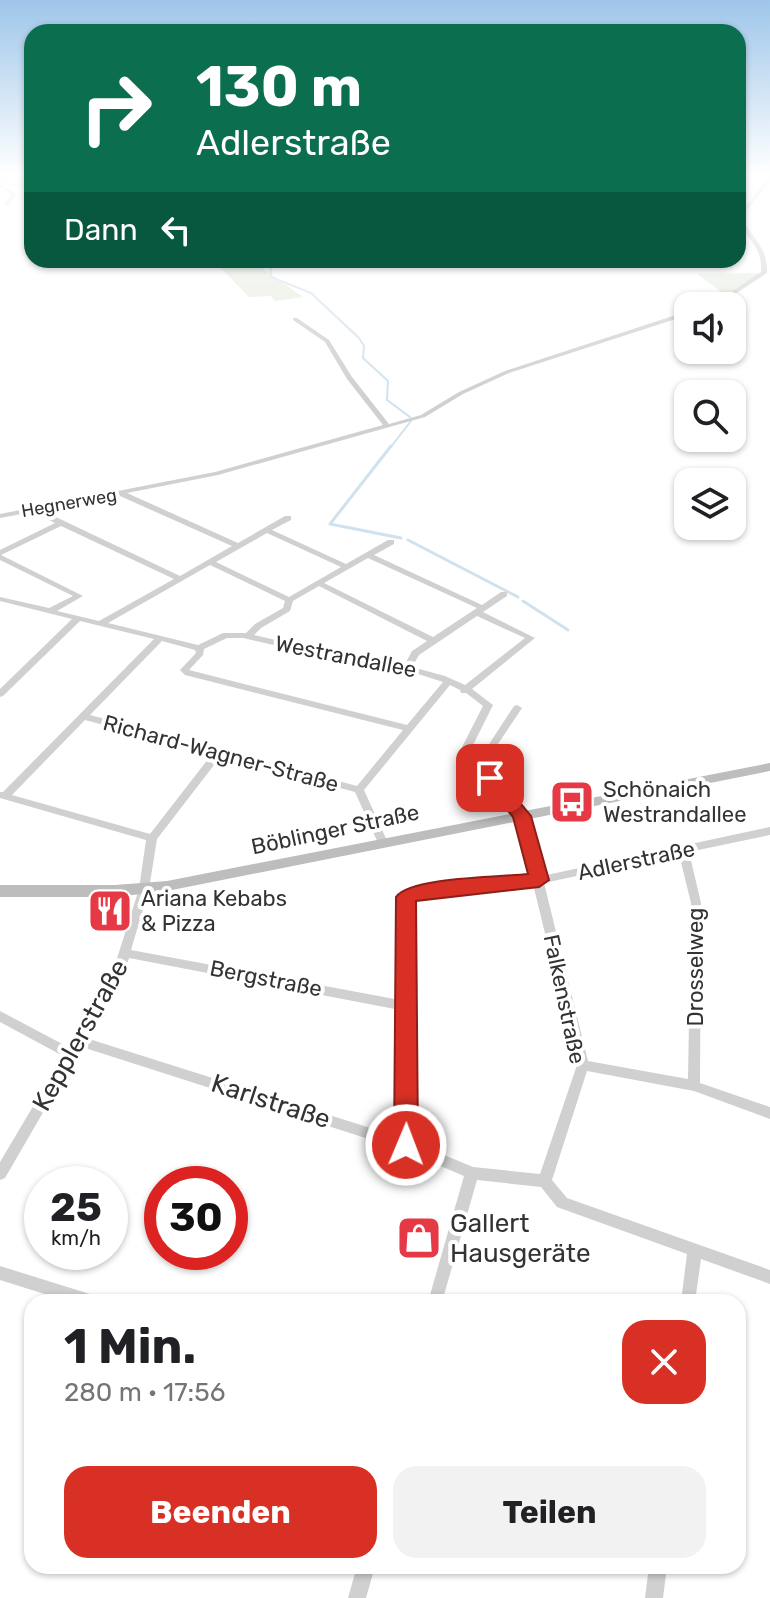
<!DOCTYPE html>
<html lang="de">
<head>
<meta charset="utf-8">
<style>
	:root { --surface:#fff; --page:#f2f2f2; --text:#202124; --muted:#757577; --accent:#d93025 }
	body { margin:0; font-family:Rubik,sans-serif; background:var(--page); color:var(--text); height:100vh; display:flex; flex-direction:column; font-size:30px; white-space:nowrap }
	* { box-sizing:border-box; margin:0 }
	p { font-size:26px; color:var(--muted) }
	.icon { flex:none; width:44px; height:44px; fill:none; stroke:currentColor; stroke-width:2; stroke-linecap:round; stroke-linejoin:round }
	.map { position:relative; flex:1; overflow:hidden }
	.panel { position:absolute; left:24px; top:1294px; width:722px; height:280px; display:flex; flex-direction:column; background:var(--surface); border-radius:24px; box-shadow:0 2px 6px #0004 }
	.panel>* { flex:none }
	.hud { position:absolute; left:24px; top:24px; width:722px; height:244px; border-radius:24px; box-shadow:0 2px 6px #0004; background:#0b6e4f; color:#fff; overflow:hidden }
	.controls { position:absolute; left:674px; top:292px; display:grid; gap:16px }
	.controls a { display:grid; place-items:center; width:72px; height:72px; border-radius:16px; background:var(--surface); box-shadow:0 2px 6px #0004; font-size:40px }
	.speed { position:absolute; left:24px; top:1166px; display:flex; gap:16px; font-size:40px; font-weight:700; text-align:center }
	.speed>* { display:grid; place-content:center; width:104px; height:104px; border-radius:50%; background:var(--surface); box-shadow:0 2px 6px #0004; line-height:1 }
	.speed small { font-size:20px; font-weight:400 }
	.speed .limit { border:12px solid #d22; background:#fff; color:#111 }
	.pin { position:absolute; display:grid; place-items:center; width:68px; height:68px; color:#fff; margin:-34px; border-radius:16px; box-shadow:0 4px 12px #0006 }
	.me { position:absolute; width:88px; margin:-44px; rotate:1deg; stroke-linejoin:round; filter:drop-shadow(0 0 6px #0008) }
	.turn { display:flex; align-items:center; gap:28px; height:168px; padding:0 40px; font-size:36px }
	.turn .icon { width:104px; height:104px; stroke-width:2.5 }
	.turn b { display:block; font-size:56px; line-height:68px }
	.then { display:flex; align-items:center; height:76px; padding:0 40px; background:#0003; gap:16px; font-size:30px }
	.round { display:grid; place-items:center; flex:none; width:84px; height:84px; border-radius:24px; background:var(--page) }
	.head { display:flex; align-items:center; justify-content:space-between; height:136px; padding:0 40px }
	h1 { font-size:48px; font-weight:700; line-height:60px }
	.primary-button { display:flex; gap:16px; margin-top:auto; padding:16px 40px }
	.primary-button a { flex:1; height:92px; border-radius:24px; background:var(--accent); color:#fff; font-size:32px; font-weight:700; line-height:92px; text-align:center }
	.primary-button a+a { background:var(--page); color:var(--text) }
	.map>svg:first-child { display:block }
	.green { fill:#e6ecdf }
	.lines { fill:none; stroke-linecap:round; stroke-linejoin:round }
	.stream-far1 { stroke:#cfe2ee; stroke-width:2 }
	.stream { stroke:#cfe2ee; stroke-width:3 }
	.minor { fill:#d0d0d0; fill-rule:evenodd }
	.secondary { fill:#bdbdbd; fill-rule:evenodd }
	.route { fill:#d93025; stroke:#8d1f18; stroke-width:2 }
	.labels { text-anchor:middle; stroke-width:8; stroke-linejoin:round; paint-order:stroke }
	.far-street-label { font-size:18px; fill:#333; stroke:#fff }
	.street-label { font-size:22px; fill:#333; stroke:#fff }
	.poi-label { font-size:22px; fill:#333; stroke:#fff; text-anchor:start }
	.near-street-label { font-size:26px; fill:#333; stroke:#fff }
	.near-poi-label { font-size:26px; fill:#333; stroke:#fff; text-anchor:start }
</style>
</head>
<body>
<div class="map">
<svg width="770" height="1598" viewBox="0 0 770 1598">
	<rect width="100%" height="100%" fill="#fff"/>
	<g class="green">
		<polygon points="213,260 270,260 263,269 303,297 275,301 271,296 249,297"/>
		<polygon points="764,273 730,298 697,274"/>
	</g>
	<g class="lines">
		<g class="stream-far1">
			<polyline points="3,184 32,185"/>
			<polyline points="270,260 271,277 311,293 359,338 364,346 363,358 388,381 387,400 410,417"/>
			<polyline points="390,448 411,421"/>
		</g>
		<g class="stream">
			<polyline points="391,446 330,524 401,538"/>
			<polyline points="408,540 518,597"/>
			<polyline points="523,601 568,630"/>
		</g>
		<g class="minor">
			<polygon points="32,173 32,175 7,176 0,183 0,179 5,174"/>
			<path d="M 768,178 L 770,178 L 770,182 L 741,217 C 752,238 768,247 767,273 L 717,306 L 710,306 L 761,272 C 763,243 742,238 738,215 Z"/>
			<polygon points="0,184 17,194 8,205 4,204 12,194 0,187"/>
			<path d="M 688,311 L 688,315 L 509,373 L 463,394 L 425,417 L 218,475 L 127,493 L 238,543 L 285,516 L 291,516 L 291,520 L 272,530 L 346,564 L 388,540 L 394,540 L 394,544 L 374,555 L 482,605 L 501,592 L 507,592 L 507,596 L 483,612 L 535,638 L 472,689 L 493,705 L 469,753 L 471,761 L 508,789 L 527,816 L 542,876 L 770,827 L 770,835 L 689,852 L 701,903 L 700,1083 L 770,1107 L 770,1119 L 694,1091 L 587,1071 L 552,1180 L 567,1198 L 770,1270 L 770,1284 L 701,1259 L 695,1302 L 681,1302 L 687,1254 L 557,1207 L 541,1187 L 477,1180 L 442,1302 L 428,1302 L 464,1176 L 403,1150 L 82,1047 L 76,1059 L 74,1059 L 5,1178 L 0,1180 L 0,1162 L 63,1056 L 0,1022 L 0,1011 L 68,1047 L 113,971 L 139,889 L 146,840 L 0,798 L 0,792 L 3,792 L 154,639 L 80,621 L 3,696 L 0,697 L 0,689 L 72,619 L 0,601 L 0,597 L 49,608 L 73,596 L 0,560 L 0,550 L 55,523 L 32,512 L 0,518 L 0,514 L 215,472 L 383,425 L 347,379 L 325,342 L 293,320 L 293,318 L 297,318 L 329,340 L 352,377 L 389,424 L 421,415 L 459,392 L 505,371 ZM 120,495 L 120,496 L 232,546 L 180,576 L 41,510 ZM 61,526 L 174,579 L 99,621 L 57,611 L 83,596 L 1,555 ZM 267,533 L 341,567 L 289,597 L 216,562 ZM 368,558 L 477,608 L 433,637 L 324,583 ZM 210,565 L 285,601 L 283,608 L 255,624 L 246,633 L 223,633 L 198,645 L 108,623 ZM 319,586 L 427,641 L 412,651 L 404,666 L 390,666 L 254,635 L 261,628 L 290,611 L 293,601 ZM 477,616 L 525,638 L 465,685 L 445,676 L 412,667 L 419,655 ZM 227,638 L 243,638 L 390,672 L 415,673 L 443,682 L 407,725 L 189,670 L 203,655 L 204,649 ZM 162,641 L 195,650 L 196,653 L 180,670 L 185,675 L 403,730 L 357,786 L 90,715 ZM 450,685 L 460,690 L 461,693 L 466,693 L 483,706 L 459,753 C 466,772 486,779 500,793 C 522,815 525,848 532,877 L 417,888 L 402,894 L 401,897 L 400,1000 L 131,950 L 149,889 L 157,839 L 221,756 L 355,792 L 378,843 L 383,847 L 387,846 L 388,843 L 364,790 ZM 85,720 L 212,754 L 150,834 L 12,795 ZM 679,854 L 691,903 L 688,1079 L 588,1061 L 544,883 ZM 533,884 L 577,1065 L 540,1174 L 473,1167 L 413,1142 L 411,899 L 419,896 ZM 129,958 L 400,1010 L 399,1137 L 86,1038 L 125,972 Z"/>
			<polygon points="517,705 522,708 484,765 478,765 476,763 478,761 514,706"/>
			<polygon points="0,1266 93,1295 98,1297 100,1302 70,1302 0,1280"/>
			<polygon points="357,1566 375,1566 366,1598 348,1598"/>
			<polygon points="649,1566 667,1566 663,1598 645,1598"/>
		</g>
		<polygon class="secondary" points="770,763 770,771 167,891 115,897 0,897 0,885 115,885 167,881"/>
	</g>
	<linearGradient id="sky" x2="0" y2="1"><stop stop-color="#9ec6ea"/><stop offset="0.44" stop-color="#fff"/><stop offset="1" stop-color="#fff" stop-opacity="0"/></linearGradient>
	<rect width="770" height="396" fill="url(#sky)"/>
	<path class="route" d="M 490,772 L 496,774 L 531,816 L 549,880 L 539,887 L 416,901 L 418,1145 L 415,1153 L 406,1156 L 398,1153 L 394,1145 L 396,897 C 410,877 501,877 528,874 L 513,817 L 481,778 Z"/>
	<defs>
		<g id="bus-square" transform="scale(2.3)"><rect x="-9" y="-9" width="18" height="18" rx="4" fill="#e63946" stroke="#fff"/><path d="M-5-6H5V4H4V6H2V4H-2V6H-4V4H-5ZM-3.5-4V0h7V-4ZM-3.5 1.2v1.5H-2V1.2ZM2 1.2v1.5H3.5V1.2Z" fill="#fff"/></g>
		<g id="restaurant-square" transform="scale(2.3)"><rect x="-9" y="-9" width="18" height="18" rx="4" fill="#e63946" stroke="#fff"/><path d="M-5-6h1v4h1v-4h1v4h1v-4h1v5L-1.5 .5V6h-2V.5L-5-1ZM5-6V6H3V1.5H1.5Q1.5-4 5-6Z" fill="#fff"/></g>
		<g id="shop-square" transform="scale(2.3)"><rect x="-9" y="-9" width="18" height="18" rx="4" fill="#e63946" stroke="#fff"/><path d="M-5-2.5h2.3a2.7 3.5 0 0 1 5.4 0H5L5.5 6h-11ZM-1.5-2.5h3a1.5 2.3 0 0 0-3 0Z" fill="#fff"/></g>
	</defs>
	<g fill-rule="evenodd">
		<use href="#bus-square" x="572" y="802"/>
		<use href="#restaurant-square" x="110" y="911"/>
		<use href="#shop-square" x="419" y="1238"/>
	</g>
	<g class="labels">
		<g class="far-street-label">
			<text transform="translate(69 503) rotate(-10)" y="6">Hegnerweg</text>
		</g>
		<g class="street-label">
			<text transform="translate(346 656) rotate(11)" y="8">Westrandallee</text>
			<text transform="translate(221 753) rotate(15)" y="8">Richard-Wagner-Straße</text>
			<text transform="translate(335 829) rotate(-12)" y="8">Böblinger Straße</text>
			<text transform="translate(636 860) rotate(-12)" y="8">Adlerstraße</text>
			<text transform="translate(695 967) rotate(-90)" y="8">Drosselweg</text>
			<text transform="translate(266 978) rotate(11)" y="8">Bergstraße</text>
			<text transform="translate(565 999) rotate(78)" y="8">Falkenstraße</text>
		</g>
		<g class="poi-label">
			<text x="603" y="797">Schönaich<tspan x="603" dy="25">Westrandallee</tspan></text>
			<text x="141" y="906">Ariana Kebabs<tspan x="141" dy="25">&amp; Pizza</tspan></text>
		</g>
		<g class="near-street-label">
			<text transform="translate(80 1035) rotate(-61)" y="9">Kepplerstraße</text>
			<text transform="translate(271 1101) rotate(18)" y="9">Karlstraße</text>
		</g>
		<g class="near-poi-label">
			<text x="450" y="1232">Gallert<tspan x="450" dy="30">Hausgeräte</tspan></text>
		</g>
	</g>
</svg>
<div class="controls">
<a><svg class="icon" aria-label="sound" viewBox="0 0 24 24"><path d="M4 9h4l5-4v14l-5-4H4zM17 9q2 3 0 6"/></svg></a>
<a><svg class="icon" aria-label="search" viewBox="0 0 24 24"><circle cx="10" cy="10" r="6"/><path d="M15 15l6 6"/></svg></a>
<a><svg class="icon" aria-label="layers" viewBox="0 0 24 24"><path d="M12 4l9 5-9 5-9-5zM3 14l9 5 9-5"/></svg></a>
</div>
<div class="speed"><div>25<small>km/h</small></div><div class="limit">30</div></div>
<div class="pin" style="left:490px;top:778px;background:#d93025"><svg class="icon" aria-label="arrive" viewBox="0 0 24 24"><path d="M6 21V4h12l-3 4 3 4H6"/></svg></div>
<svg class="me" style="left:406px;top:1145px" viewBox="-20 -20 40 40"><circle r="17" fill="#d93025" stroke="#fff" stroke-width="3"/><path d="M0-11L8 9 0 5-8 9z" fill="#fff"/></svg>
<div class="hud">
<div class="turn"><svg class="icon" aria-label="right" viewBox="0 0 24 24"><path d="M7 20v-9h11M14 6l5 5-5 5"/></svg><div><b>130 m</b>Adlerstraße</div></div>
<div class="then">Dann<svg class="icon" aria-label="left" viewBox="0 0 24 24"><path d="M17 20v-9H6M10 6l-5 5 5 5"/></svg></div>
</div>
<section class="panel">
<div class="head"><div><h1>1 Min.</h1><p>280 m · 17:56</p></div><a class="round" style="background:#d93025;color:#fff"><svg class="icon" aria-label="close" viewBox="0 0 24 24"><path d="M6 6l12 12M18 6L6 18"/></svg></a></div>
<div class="primary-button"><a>Beenden</a><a>Teilen</a></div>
</section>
</div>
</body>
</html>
